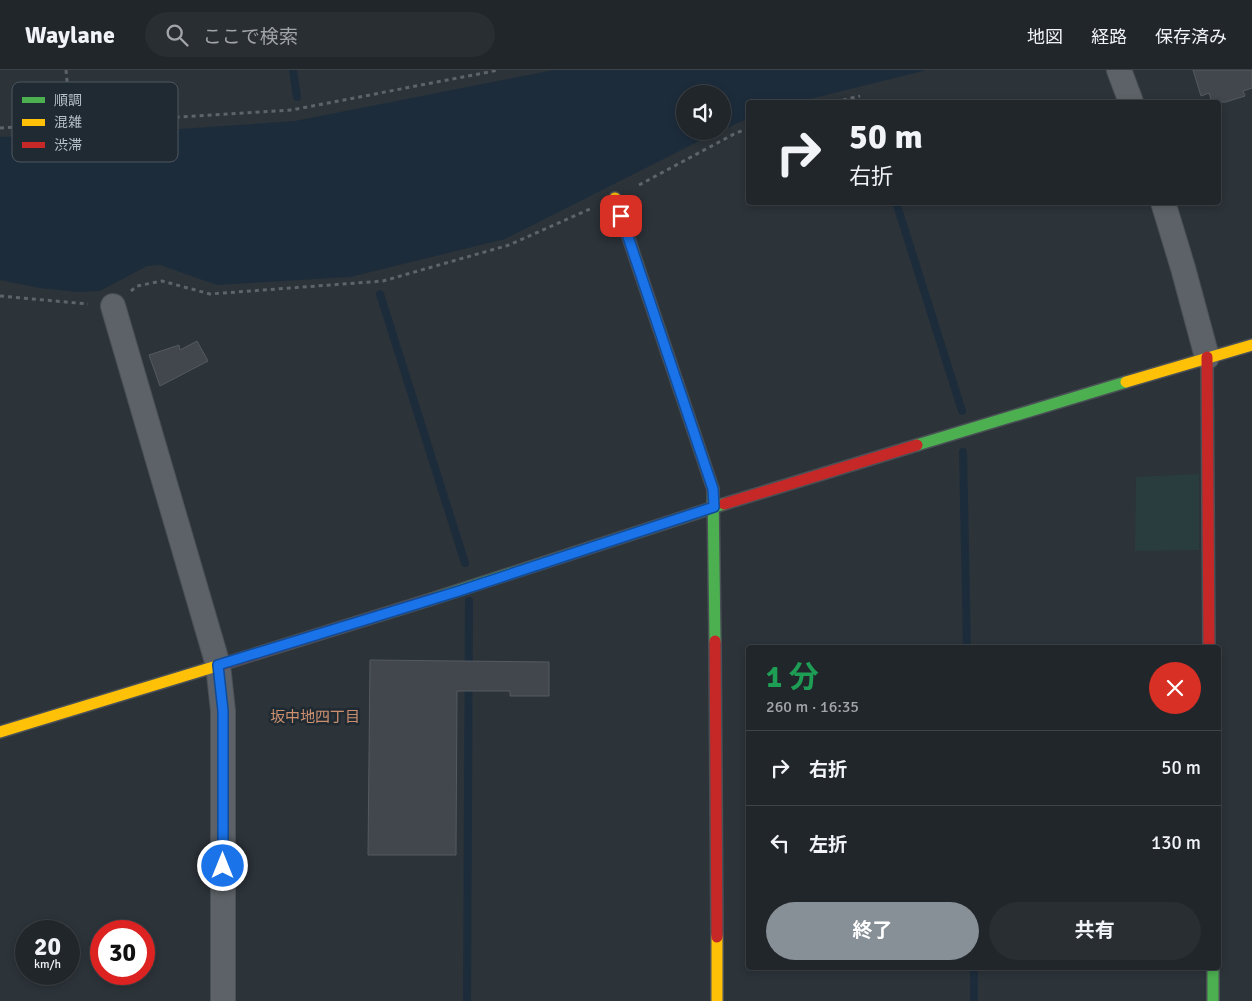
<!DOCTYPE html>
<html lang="ja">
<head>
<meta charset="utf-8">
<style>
	:root { --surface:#21262b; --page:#292e33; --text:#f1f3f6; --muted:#a2a5a9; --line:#3e4347; --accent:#878f97 }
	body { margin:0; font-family:Signika,"Noto Sans JP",sans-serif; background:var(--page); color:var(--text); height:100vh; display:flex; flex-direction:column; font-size:19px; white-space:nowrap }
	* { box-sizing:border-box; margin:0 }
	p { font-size:16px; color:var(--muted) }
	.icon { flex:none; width:28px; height:28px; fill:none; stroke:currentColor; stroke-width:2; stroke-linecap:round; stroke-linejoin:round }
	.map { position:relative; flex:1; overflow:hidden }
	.drawer { position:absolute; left:746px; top:575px; width:475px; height:325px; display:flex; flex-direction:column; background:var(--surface); border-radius:5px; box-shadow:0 2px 8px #0003,0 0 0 1px var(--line) }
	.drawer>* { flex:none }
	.top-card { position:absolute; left:746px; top:30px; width:475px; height:105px; border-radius:5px; box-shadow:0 2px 8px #0003,0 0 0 1px var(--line); background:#21262b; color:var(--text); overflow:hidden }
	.tools { position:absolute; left:676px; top:15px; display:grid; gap:10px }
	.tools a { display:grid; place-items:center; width:55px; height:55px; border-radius:50%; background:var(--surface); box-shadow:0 2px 8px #0003,0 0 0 1px var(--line); font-size:25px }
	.speed { position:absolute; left:15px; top:850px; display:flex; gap:10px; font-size:25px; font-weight:700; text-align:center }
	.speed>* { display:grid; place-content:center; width:65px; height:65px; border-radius:50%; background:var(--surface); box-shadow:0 2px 8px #0003,0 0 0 1px var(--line); line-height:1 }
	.speed small { font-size:12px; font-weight:400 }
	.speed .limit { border:8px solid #d22; background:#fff; color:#111 }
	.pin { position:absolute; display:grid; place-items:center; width:42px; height:42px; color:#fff; margin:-21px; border-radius:10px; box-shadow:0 2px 8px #0006 }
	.me { position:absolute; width:55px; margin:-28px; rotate:0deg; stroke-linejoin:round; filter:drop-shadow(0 0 4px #0008) }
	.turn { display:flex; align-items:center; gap:18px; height:105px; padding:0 20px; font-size:22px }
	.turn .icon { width:65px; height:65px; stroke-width:2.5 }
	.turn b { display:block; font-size:35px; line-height:42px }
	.round { display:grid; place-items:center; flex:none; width:52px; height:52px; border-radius:26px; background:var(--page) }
	.summary { display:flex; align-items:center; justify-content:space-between; height:85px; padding:0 20px }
	h1 { font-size:30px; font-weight:700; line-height:38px; color:#1e9e55 }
	.action { display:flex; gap:10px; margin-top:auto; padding:10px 20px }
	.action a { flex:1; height:58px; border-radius:30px; background:var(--accent); color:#fff; font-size:20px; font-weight:700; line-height:58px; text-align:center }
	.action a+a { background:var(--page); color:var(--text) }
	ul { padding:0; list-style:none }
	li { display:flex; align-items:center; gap:15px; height:75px; padding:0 20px; border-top:1px solid var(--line) }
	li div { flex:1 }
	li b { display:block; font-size:19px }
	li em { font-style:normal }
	header { display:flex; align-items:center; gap:30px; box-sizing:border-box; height:70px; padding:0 25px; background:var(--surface); border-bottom:1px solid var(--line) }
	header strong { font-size:24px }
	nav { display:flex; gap:28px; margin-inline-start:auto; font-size:18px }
	.search { width:350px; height:45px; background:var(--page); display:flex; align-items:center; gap:12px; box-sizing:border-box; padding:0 18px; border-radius:28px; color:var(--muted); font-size:19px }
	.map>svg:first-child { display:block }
	.green { fill:#293d3e }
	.water { fill:#1d2c3b }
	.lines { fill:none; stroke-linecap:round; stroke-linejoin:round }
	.stream { stroke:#1d2c3b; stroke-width:8 }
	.building { fill:#41474d; stroke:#555a61 }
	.street-casing { stroke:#4a5056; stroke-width:26 }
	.fast-casing { stroke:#4a5056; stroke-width:14 }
	.slow-casing { stroke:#4a5056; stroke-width:14 }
	.jam-casing { stroke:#4a5056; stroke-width:14 }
	.path { stroke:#5e6469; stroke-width:3; stroke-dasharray:4 4; stroke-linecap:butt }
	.street { stroke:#5c6267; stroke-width:24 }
	.fast { stroke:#4caf50; stroke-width:11 }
	.slow { stroke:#ffc107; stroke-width:11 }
	.jam { stroke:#c62828; stroke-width:11 }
	.route-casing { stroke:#114b97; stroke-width:12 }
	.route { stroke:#1a73e8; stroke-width:9 }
	.labels { text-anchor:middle; stroke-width:5; stroke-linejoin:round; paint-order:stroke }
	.neighbourhood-label { font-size:15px; fill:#cd906f; stroke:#202a33 }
	.key { fill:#202a33; stroke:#4e5760; stroke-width:1 }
	.key-label { font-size:14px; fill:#b8c0c9 }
</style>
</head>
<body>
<header>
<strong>Waylane</strong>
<div class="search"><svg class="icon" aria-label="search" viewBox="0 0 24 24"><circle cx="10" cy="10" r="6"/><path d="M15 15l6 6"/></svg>ここで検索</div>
<nav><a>地図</a><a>経路</a><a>保存済み</a></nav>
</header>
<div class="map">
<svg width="1252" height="931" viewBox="0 0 1252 931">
	<rect width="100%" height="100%" fill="#2c3339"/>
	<polygon class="green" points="1199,404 1199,480 1135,481 1136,407"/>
	<polygon class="water" points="553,0 927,0 798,32 749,32 749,48 723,60 722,24 685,24 685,61 719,61 505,169 350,207 217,215 160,195 147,196 100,221 78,222 39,218 0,210 0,67 136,62 295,51"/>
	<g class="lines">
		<g class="stream">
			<polyline points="293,0 297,27"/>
			<polyline points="896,132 962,341"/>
			<polyline points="380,224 465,493"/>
			<polyline points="963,382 967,578"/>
			<polyline points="974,898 974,931"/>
			<polyline points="467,931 469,531"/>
		</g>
	</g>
	<g class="building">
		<polygon points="1193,0 1252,0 1252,18 1243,21 1245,26 1226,32 1212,32 1209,23 1201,26"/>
		<polygon points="197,271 208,291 160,316 149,285 179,275 180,280"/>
		<polygon points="370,590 549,592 549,626 510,626 510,621 457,621 456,785 368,785"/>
	</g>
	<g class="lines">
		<g class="street-casing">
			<g id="street">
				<polyline points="1119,0 1131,32"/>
				<polyline points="1163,132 1183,198 1207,287"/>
				<polyline points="113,236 218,595 223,641 223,931"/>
			</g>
		</g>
		<g class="fast-casing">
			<g id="fast">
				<polyline points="677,312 713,419 715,571"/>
				<polyline points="917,375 1126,312"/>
				<polyline points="432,529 724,434"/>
				<polyline points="1213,898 1213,931"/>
			</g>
		</g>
		<g class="slow-casing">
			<g id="slow">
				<polyline points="615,128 677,312"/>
				<polyline points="1126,312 1252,275"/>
				<polyline points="0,662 220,595"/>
				<polyline points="717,867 717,931"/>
			</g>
		</g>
		<g class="jam-casing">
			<g id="jam">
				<polyline points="1207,287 1209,578"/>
				<polyline points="724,434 917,375"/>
				<polyline points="715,571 717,867"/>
				<polyline points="220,595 432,529"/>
			</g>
		</g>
		<g class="path">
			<polyline points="66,0 71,54"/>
			<polyline points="835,32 860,26"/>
			<polyline points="0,58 292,40 499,0"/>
			<polyline points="639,115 734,64 749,58"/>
			<polyline points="131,221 137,216 162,211 210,224 383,211 509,175 590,139"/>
			<polyline points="0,226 88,234"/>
		</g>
		<use href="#street" class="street"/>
		<use href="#fast" class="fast"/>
		<use href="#slow" class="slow"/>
		<use href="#jam" class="jam"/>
	</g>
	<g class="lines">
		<g class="route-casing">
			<polyline id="route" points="223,796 223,641 218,595 459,521 714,437 713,419 621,146"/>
		</g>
		<use href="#route" class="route"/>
	</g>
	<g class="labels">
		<g class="neighbourhood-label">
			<text x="315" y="652">坂中地四丁目</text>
		</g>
	</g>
	<rect x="12" y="12" width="166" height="80" rx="8" class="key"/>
	<rect x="22" y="27" width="23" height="6" fill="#4caf50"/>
	<rect x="22" y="49" width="23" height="7" fill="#ffc107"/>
	<rect x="22" y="72" width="23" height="6" fill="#c62828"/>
	<g class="key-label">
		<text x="54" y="35">順調</text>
		<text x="54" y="57">混雑</text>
		<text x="54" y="80">渋滞</text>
	</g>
</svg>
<div class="tools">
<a><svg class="icon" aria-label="sound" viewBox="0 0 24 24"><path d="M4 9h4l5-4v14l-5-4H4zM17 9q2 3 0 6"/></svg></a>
</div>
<div class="speed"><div>20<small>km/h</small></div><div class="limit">30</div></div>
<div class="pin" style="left:621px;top:146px;background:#d93025"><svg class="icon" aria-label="arrive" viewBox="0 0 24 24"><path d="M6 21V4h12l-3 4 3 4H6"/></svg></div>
<svg class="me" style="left:223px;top:796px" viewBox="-20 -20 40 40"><circle r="17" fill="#1a73e8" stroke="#fff" stroke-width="3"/><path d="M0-11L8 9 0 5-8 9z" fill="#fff"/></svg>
<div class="top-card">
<div class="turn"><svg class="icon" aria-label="right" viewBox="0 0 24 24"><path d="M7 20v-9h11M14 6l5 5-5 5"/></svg><div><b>50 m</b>右折</div></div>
</div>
<section class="drawer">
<div class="summary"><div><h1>1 分</h1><p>260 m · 16:35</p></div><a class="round" style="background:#d93025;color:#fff"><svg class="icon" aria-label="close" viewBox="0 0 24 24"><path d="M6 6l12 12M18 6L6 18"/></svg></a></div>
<ul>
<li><svg class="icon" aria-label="right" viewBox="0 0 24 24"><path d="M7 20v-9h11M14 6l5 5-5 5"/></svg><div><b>右折</b></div><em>50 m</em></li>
<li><svg class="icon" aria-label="left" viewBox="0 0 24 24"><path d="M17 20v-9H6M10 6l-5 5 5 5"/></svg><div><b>左折</b></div><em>130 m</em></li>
</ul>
<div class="action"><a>終了</a><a>共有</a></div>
</section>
</div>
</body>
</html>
